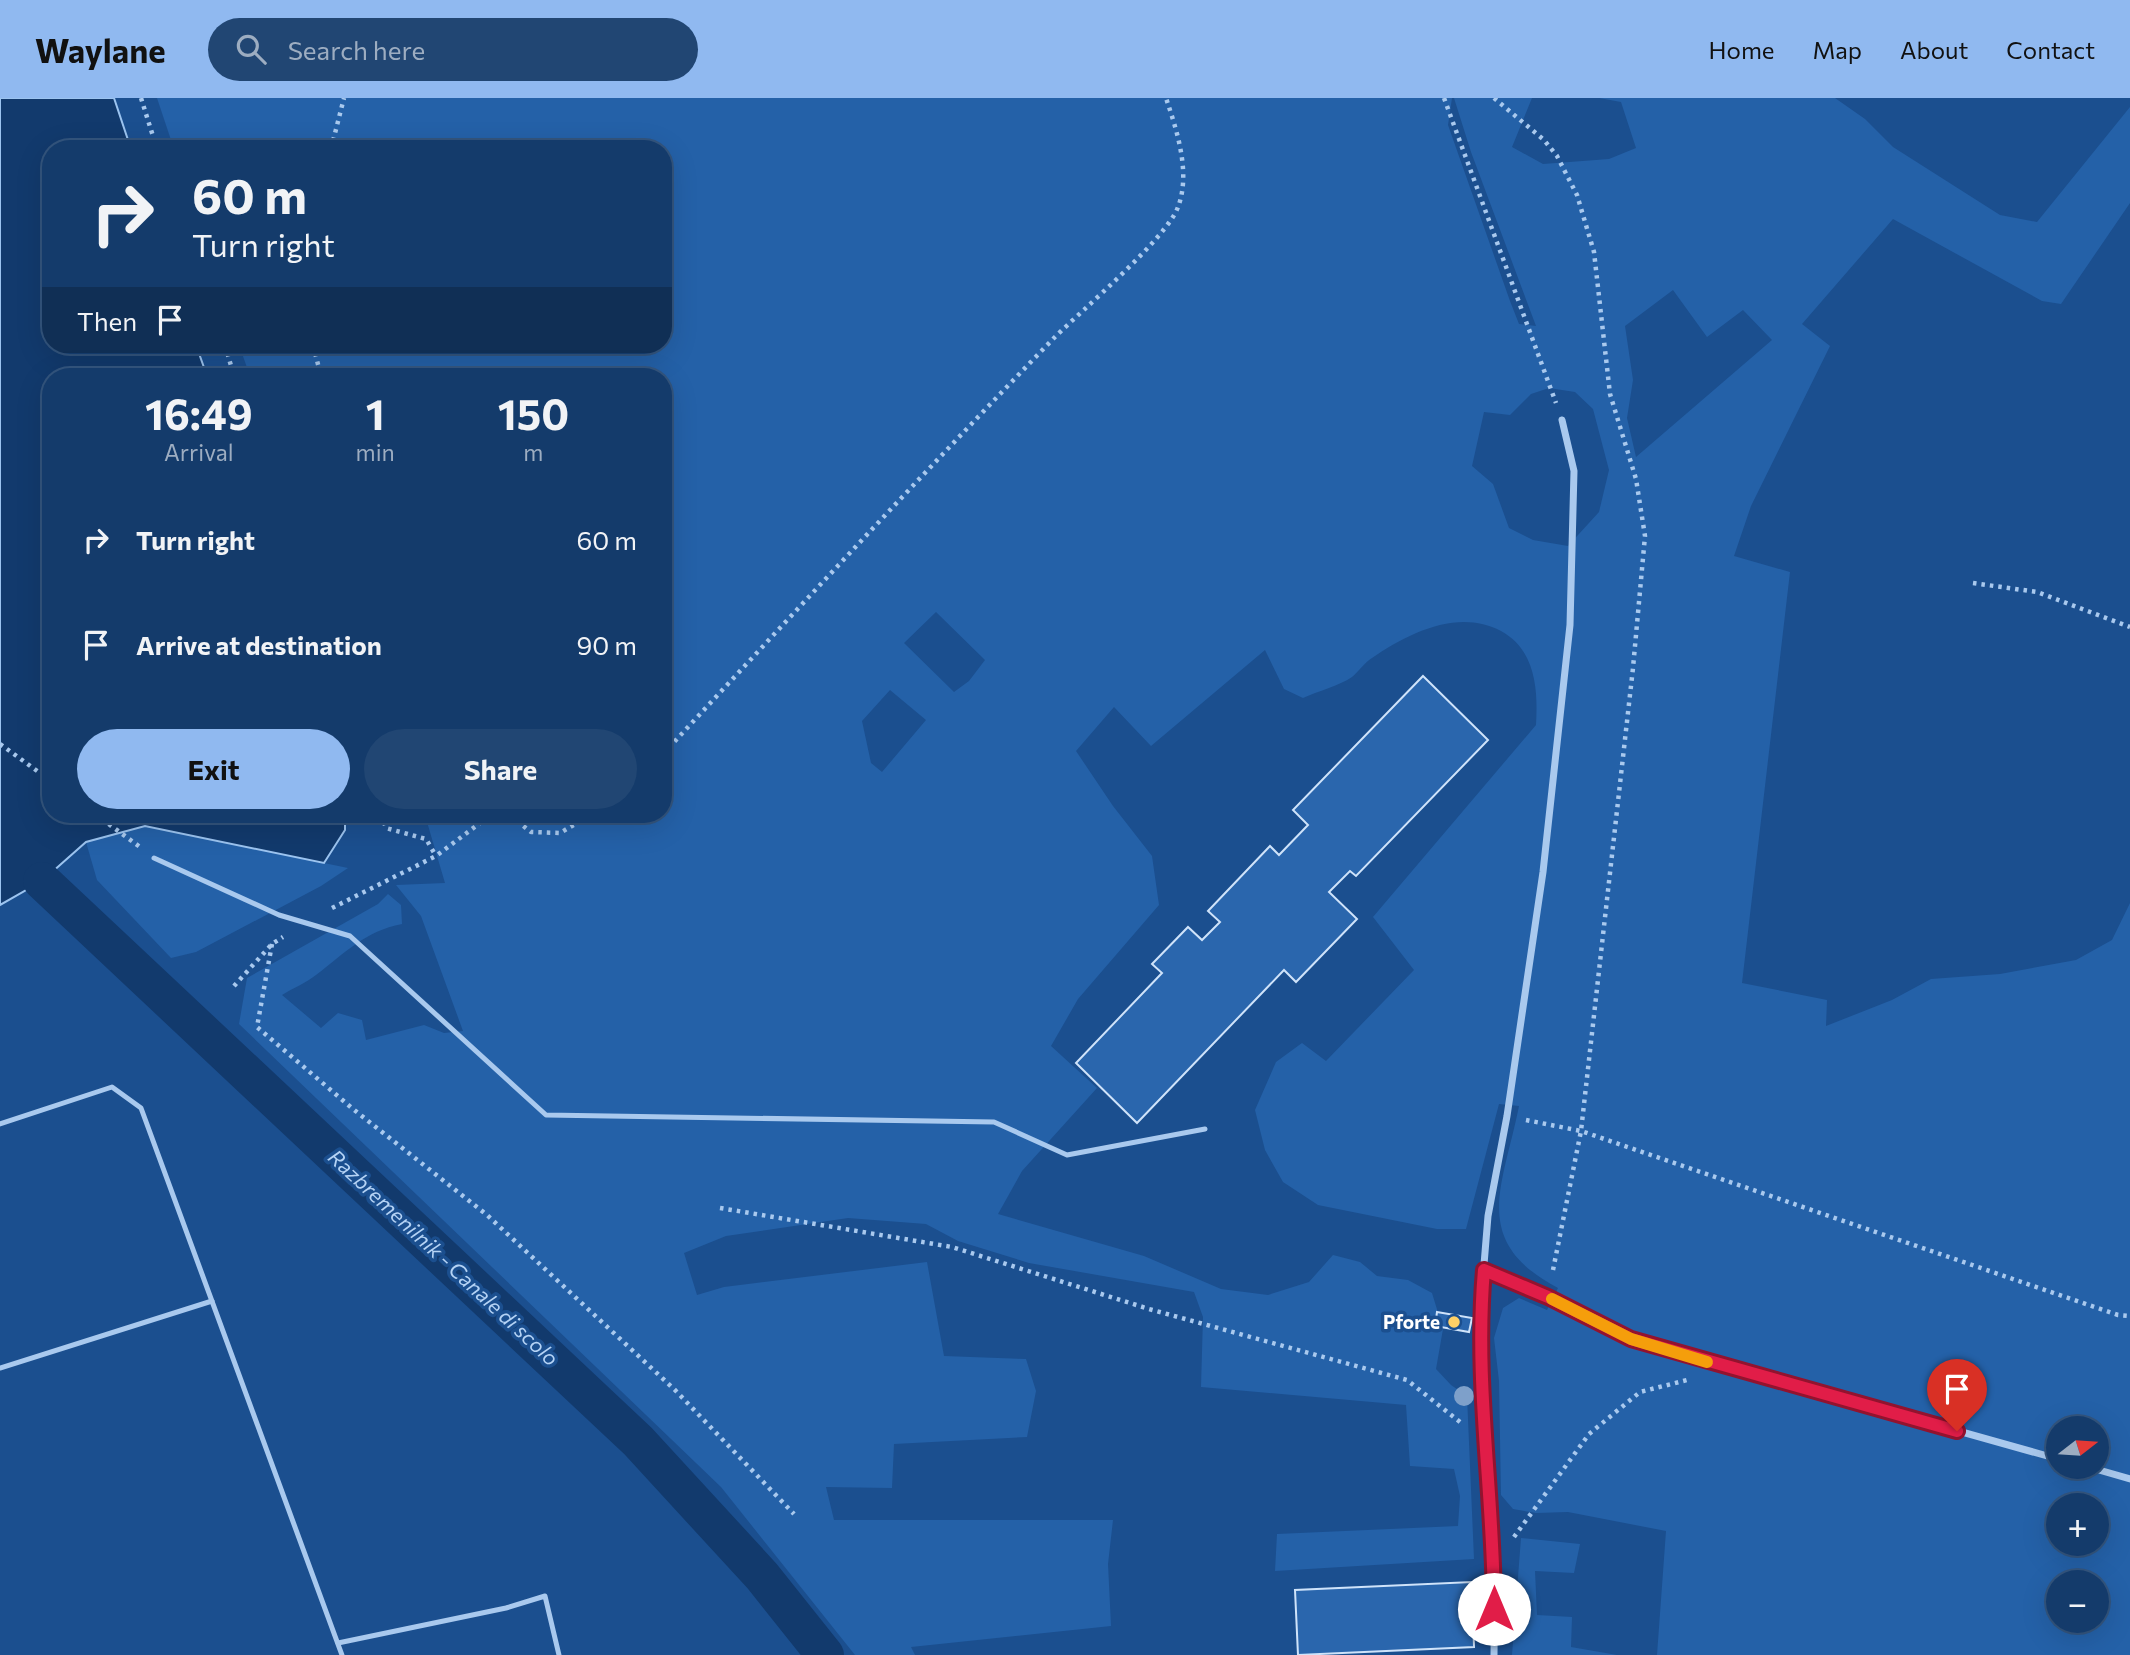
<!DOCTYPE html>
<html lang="en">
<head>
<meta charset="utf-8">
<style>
	:root { --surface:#143b6b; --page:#214673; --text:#f1f3f6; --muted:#9dadc1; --line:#33557e; --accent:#90b9f0 }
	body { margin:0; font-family:Commissioner,sans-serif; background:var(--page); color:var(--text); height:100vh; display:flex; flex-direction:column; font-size:26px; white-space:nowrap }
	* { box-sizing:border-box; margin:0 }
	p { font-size:23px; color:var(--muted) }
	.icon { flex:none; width:38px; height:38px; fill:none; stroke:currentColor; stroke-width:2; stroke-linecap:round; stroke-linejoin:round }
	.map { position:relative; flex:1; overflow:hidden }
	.panel { position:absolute; left:42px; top:270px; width:630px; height:455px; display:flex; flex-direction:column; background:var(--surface); border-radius:28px; box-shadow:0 7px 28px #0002,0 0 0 2px var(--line) }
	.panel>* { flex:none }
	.hud { position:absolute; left:42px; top:42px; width:630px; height:214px; border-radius:28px; box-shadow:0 7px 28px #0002,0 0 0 2px var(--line); background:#143b6b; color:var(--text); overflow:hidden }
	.needle { width:46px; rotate:73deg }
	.tools { position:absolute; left:2046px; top:1318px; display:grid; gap:14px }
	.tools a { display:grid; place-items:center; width:63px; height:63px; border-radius:50%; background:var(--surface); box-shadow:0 7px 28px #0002,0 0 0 2px var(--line); font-size:35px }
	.pin { position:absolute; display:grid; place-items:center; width:60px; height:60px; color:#fff; margin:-72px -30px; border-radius:50% 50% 50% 0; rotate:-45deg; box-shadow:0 0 7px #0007 }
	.pin .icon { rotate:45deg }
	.me { position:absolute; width:77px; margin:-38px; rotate:0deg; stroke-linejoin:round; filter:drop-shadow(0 0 5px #0008) }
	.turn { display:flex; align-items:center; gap:24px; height:147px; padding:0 35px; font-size:32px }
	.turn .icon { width:91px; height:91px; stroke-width:2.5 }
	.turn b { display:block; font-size:49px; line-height:60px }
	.then { display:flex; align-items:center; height:66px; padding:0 35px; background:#0003; gap:14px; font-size:26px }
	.eta { display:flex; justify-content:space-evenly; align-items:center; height:119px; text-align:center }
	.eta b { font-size:42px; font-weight:700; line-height:49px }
	.action { display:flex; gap:14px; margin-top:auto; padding:14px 35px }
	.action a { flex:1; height:80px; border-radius:42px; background:var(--accent); color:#111; font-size:28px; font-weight:700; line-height:80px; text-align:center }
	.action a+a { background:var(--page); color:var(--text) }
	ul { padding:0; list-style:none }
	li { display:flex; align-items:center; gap:21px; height:105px; padding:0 35px }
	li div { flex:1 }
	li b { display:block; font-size:26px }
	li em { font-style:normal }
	header { display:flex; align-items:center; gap:42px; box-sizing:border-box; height:98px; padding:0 35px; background:var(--accent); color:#111 }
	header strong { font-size:33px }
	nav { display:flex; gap:38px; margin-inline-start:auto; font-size:24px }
	.search { width:490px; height:63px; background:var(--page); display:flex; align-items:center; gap:18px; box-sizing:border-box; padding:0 24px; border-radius:38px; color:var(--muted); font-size:26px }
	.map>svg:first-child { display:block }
	.green { fill:#2461a8; fill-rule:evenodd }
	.water { fill:#123a6d; stroke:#9cc4f0; stroke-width:2 }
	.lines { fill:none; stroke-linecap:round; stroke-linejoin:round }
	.canal { stroke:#123a6d; stroke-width:38 }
	.building { fill:#2a66ad; stroke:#cfe3fa; stroke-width:2 }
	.path { stroke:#a9c9ee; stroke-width:4.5; stroke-dasharray:3.5 5; stroke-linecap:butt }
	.lane { stroke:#a9c9ee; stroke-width:5 }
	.street { stroke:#a9c9ee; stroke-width:7 }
	.tree { fill:#7ea0ca }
	.route-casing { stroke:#92132f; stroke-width:18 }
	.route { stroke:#e11d48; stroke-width:12 }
	.slow { stroke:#f59e0b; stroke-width:12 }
	.poi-dot { fill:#ffd166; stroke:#1b4f8f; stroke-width:2.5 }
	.labels { text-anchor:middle; stroke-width:7; stroke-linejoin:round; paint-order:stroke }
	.poi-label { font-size:19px; font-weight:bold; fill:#fff; stroke:#1b4f8f; text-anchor:end }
	.water-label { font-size:21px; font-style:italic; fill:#b5d3f5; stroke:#1b4f8f }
</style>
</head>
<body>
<header>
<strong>Waylane</strong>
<div class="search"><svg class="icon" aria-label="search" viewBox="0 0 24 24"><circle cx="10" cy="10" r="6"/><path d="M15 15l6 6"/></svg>Search here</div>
<nav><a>Home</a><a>Map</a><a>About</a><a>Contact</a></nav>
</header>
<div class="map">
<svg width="2130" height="1557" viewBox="0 0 2130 1557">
	<rect width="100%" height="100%" fill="#1b4f8f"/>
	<g class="green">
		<path d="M 157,0 L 1452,0 L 1448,27 L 1510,203 L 1519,226 L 1536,228 L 1471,54 L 1454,0 L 1532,0 L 1512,49 L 1543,66 L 1609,61 L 1636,50 L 1621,4 L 1599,0 L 1835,0 L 1865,21 L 1893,49 L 2000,117 L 2037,124 L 2130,9 L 2130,105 L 2061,206 L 2042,203 L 1893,121 L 1802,226 L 1830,248 L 1751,408 L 1734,458 L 1790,474 L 1742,885 L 1827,902 L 1826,928 L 1892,902 L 1931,881 L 2000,876 L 2076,862 L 2112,842 L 2130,805 L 2130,1557 L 1657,1557 L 1666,1433 L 1568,1414 L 1536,1415 L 1513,1411 L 1501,1397 L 1499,1283 L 1494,1240 L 1503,1210 L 1519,1200 L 1547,1212 L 1558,1190 C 1469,1143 1503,1089 1519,1008 L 1499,1006 L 1466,1131 L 1437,1131 L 1318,1107 L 1283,1084 L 1265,1052 L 1255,1012 L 1276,964 L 1302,945 L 1326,963 L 1414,872 L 1373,819 L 1536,627 C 1538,592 1536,552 1501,533 C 1459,510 1408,535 1372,560 C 1364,565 1359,573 1352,579 C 1339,588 1318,593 1303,600 L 1284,591 L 1265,552 L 1151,648 L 1114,609 L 1076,653 L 1113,708 L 1152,758 L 1159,807 L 1078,901 L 1051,948 L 1097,990 L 1022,1073 L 998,1116 L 1144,1158 L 1221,1191 L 1268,1197 L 1309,1184 L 1333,1157 L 1360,1164 L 1377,1178 L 1408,1182 L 1432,1195 L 1443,1231 L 1436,1271 L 1451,1287 L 1467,1298 L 1474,1461 L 1275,1473 L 1277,1436 L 1458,1428 L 1460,1398 L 1454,1371 L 1410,1368 L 1406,1307 L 1201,1289 L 1203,1219 L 1194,1194 L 1029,1165 L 958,1143 L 926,1126 L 848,1120 L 726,1138 L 684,1155 L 697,1197 L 724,1189 L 927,1164 L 944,1258 L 1026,1261 L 1036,1293 L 1027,1339 L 894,1346 L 892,1390 L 826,1389 L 834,1422 L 1113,1422 L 1108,1466 L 1111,1528 L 911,1549 L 915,1557 L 855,1557 L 721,1389 L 239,926 L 247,880 L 378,806 L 388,796 L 401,807 L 402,826 C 365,833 345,855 316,877 C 306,885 293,890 282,897 L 321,930 L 338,915 L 362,922 L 366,942 L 424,927 L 444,935 L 463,933 L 421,818 L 396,787 L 445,785 L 427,724 L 396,716 L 663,716 L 663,278 L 250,278 L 239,247 L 663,247 L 663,51 L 174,51 ZM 1673,192 L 1707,239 L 1743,212 L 1772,242 L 1636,359 L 1627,320 L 1633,282 L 1625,228 ZM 1549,290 L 1575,294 L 1593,311 L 1609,372 L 1599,414 L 1568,448 L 1533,442 L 1509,430 L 1493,386 L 1472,368 L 1484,314 L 1510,317 L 1531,296 ZM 936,514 L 985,562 L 969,583 L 954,594 L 904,545 ZM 890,592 L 926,622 L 882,674 L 871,665 L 862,623 ZM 2058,1330 L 2096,1330 L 2096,1368 L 2058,1368 ZM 2058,1407 L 2096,1407 L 2096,1446 L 2058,1446 ZM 2058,1484 L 2096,1484 L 2096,1522 L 2058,1522 Z"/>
		<polygon points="145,728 348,770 321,788 196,854 171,860 97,782 86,744"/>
		<polygon points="1521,1440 1580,1446 1574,1475 1535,1473 1537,1517 1572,1519 1571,1549 1617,1557 1512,1557"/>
	</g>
	<polygon class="water" points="0,0 114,0 131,51 51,51 51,247 196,247 207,278 51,278 51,716 345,716 345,732 324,765 145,728 86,744 42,783 0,807"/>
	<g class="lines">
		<polyline class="canal" points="42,783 638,1343 762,1478 825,1557"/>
	</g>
	<g class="building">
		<polygon points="1423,578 1488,642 1356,778 1350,773 1329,794 1357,821 1296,884 1284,872 1137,1025 1076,965 1162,875 1152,866 1188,829 1202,842 1220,824 1208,813 1270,748 1279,757 1308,727 1293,712"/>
		<polygon points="1437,1214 1472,1220 1469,1234 1435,1228"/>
		<polygon points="1472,1484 1474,1549 1298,1557 1295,1492"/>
	</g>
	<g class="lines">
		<g class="path">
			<polyline points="141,0 157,51"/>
			<polyline points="1444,0 1556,305"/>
			<polyline points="1494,0 1544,42 1557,58 1577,97 1594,154 1610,296 1636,381 1645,438 1633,570 1581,1033 1552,1177"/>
			<polyline points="331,51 344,0"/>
			<polyline points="225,247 234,278"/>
			<polyline points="313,247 321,278"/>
			<polyline points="1973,485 2037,494 2130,529"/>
			<polyline points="0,646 51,683"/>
			<path d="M 663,656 C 793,516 922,376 1055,239 C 1082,212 1167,140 1178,109 C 1191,75 1177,33 1166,0"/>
			<polyline points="95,716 140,749"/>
			<polyline points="381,716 386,730 426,741 436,758"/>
			<polyline points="332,810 436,758 492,716 512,719 531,734 560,735 592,716"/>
			<polyline points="272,846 257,929 353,1011 487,1117 675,1292 794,1416"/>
			<polyline points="234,888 272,846 283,839"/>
			<polyline points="1526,1022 1581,1033 2118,1217 2130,1218"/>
			<polyline points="720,1110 952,1149 1149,1211 1407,1282 1460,1324"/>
			<polyline points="1514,1439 1589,1336 1640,1294 1691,1281"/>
		</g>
		<g class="lane">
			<polyline points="154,760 279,817 350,838 546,1017 994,1024 1067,1057 1205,1031"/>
			<polyline points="0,1026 112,989 141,1010 342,1557"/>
			<polyline points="0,1270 212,1203"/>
			<polyline points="338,1545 506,1510 545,1498 559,1557"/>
		</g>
		<g class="street">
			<polyline points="1484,1172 1548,1199 1631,1241 2058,1361"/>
			<polyline points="2085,1368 2130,1381"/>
			<polyline points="1494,1557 1495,1466 1483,1342 1481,1203 1488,1118 1507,1018 1543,774 1570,527 1574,373 1562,322"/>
		</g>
	</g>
	<circle class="tree" cx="1464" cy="1298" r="10"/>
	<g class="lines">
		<g class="route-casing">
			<path id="route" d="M 1494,1511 C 1494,1398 1474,1285 1484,1172 L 1548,1199 L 1631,1241 L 1957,1333"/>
		</g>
		<use href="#route" class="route"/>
		<polyline class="slow" points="1552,1201 1631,1241 1707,1264"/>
	</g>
	<circle class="poi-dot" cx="1454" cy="1224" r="7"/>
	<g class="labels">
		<g class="poi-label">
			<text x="1440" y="1231">Pforte</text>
		</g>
		<g class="water-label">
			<text transform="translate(443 1160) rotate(43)" y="7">Razbremenilnik - Canale di scolo</text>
		</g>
	</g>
</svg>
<div class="tools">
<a><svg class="needle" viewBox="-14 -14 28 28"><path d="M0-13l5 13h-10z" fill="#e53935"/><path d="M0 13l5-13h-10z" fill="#9dadc1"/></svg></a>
<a>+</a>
<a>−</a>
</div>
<div class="pin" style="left:1957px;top:1333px;background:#d93025"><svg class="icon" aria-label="arrive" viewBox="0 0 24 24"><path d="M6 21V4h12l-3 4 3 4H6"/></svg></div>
<svg class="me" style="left:1494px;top:1511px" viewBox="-20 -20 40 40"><circle r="19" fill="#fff"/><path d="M0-13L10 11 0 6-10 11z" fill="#e11d48"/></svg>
<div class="hud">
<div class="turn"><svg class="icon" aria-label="right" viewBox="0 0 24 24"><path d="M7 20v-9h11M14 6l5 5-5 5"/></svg><div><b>60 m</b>Turn right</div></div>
<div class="then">Then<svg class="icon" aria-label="arrive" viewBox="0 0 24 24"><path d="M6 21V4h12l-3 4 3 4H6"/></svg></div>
</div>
<section class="panel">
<div class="eta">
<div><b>16:49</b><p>Arrival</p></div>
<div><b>1</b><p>min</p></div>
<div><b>150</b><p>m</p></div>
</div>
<ul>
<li><svg class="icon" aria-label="right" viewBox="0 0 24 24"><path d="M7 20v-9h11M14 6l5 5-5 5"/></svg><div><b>Turn right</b></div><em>60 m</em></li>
<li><svg class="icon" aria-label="arrive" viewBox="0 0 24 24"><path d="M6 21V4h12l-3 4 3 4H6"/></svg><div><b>Arrive at destination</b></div><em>90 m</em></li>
</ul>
<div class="action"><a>Exit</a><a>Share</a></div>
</section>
</div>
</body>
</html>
